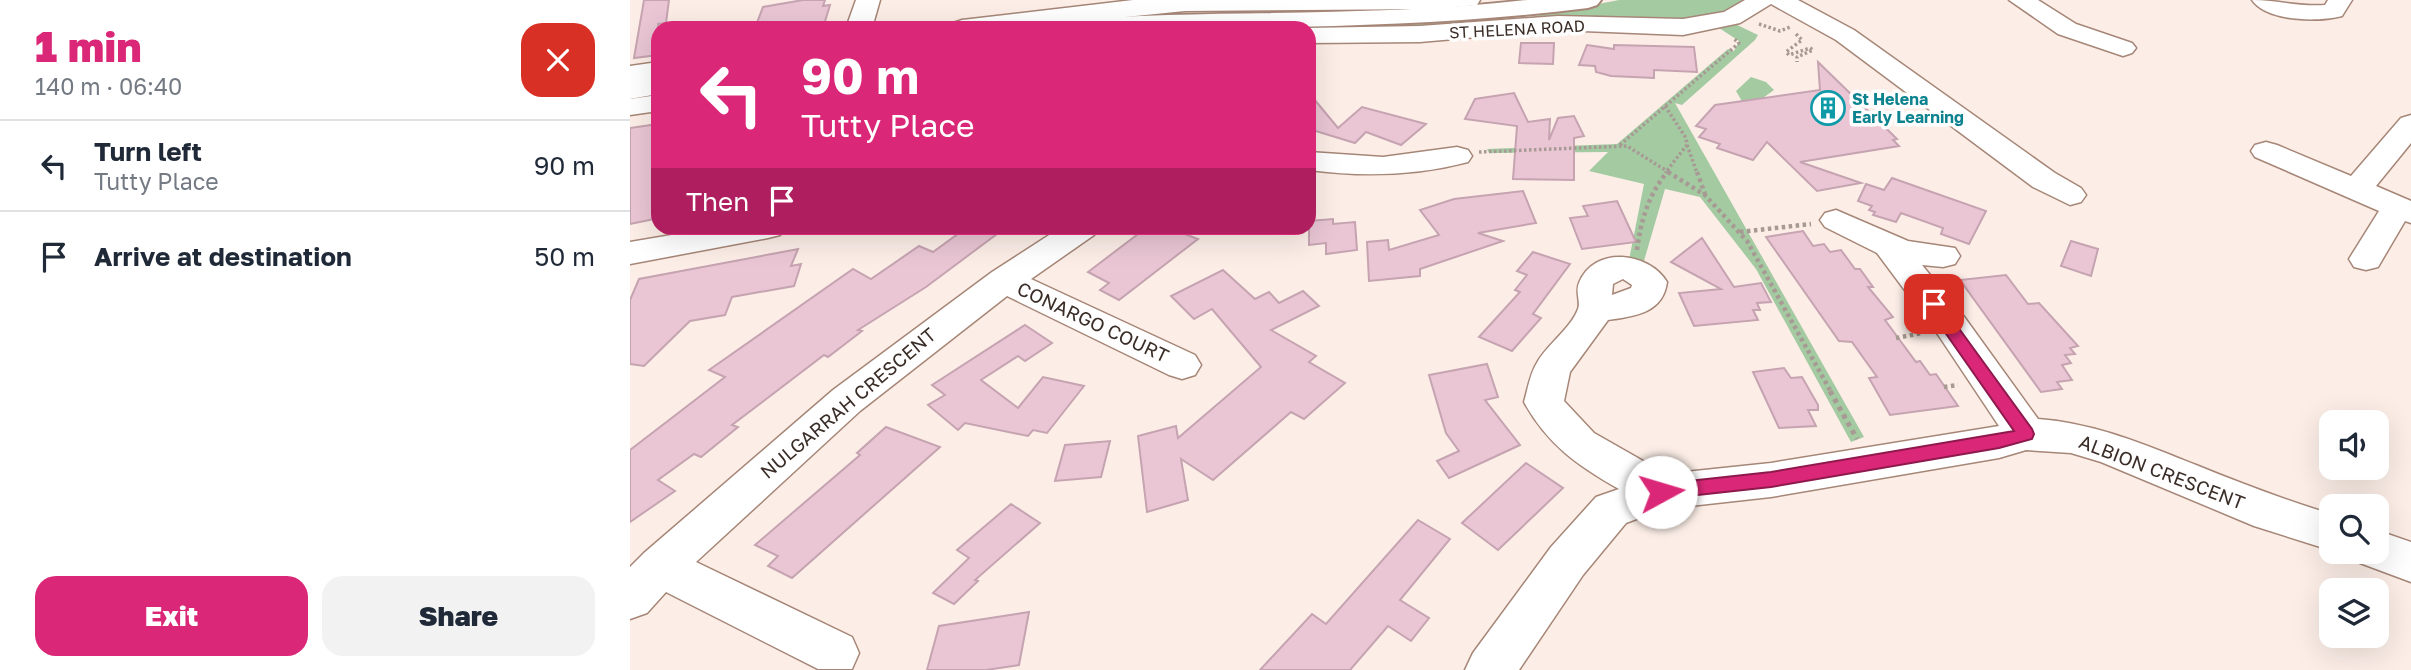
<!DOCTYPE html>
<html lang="en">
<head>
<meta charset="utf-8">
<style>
	:root { --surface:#fff; --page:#f2f2f3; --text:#1f2937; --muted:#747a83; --line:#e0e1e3; --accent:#db2777 }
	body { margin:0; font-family:"Golos Text",sans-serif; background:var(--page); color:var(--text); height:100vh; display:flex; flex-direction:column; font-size:26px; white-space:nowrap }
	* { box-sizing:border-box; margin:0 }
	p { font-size:23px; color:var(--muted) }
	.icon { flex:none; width:38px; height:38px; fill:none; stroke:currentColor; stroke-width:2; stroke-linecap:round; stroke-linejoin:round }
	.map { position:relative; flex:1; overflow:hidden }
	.side { display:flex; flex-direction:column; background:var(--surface); width:630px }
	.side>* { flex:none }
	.top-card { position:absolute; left:21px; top:21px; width:665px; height:214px; border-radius:21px; box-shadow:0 7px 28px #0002; background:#db2777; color:#fff; overflow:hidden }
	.fabs { position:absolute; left:1689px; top:410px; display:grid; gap:14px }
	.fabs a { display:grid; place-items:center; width:70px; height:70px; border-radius:14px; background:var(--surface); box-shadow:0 7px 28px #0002; font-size:35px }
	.pin { position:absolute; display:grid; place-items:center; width:60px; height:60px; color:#fff; margin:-30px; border-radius:14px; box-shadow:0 4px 10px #0006 }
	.me { position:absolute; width:77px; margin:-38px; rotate:84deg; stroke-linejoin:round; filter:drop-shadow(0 0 5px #0008) }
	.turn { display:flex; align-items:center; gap:24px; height:147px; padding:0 35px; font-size:32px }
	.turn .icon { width:91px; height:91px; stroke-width:2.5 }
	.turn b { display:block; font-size:49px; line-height:60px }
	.then { display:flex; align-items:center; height:66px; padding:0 35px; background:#0003; gap:14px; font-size:26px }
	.round { display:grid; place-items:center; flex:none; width:74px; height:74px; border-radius:21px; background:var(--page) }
	.headline { display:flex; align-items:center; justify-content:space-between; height:119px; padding:0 35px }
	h1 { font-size:42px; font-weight:800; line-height:52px; color:var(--accent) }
	.primary-button { display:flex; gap:14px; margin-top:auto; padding:14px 35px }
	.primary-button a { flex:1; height:80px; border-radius:21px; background:var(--accent); color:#fff; font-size:28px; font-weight:800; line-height:80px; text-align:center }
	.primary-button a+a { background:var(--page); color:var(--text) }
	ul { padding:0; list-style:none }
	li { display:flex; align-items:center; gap:21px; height:91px; padding:0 35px; border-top:2px solid var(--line) }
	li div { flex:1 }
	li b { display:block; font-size:26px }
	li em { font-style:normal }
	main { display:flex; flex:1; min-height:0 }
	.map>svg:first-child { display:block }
	.green { fill:#a4caa2 }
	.building { fill:#eac6d4; stroke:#c6a3b1; stroke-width:2 }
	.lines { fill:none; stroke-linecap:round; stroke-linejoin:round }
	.minor-casing { stroke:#a68677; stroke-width:3 }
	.major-casing { stroke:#a68677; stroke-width:4 }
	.path-far2 { stroke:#a79993; stroke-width:3.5; stroke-dasharray:2.5 2.5; stroke-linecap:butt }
	.path-far1 { stroke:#a79993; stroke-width:4.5; stroke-dasharray:3.5 3.5; stroke-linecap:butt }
	.path { stroke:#a79993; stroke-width:5; stroke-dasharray:4.5 4.5; stroke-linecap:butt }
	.minor { fill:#fff; fill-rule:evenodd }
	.major { fill:#fff; fill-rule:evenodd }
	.route { fill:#db2777; stroke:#8e194d; stroke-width:2 }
	.labels { text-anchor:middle; stroke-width:7; stroke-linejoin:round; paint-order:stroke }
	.far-street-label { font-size:16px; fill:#3a2d27; stroke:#fefefe }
	.far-culture-label { font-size:16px; font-weight:bold; fill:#0d838f; stroke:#fefefe; text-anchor:start }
	.street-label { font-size:19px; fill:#3a2d27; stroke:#fefefe }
</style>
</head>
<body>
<main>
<section class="side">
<div class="headline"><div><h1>1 min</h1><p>140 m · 06:40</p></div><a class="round" style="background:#d93025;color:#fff"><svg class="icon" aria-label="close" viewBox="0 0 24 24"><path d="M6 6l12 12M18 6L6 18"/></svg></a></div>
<ul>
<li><svg class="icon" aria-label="left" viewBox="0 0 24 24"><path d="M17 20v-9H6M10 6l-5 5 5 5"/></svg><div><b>Turn left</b><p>Tutty Place</p></div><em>90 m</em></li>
<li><svg class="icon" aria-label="arrive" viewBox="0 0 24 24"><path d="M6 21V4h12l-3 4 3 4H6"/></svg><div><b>Arrive at destination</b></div><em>50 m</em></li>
</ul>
<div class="primary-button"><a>Exit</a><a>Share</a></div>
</section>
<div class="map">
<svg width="1781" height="670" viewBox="0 0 1781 670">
	<rect width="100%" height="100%" fill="#fceee7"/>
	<g class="green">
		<polygon points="989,0 1124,0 1080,20 710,28 727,23 895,18"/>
		<polygon points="1101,22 1128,35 1125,40 1052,105 1045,103 1234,437 1221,442 1126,269 1070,197 1035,189 1014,261 999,260 1014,184 959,171 978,152 859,153 857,149 987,144 1098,49 1104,51 1109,41 1086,26"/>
		<polygon points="1121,77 1136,82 1144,90 1130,100 1113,103 1106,91"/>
	</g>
	<g class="building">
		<polygon points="14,0 39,0 36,23 28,24 28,55 4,58"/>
		<polygon points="173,0 195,0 193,6 200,5 193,28 125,28 133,7"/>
		<polygon points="891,43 924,43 923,64 889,63"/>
		<polygon points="957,45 984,49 984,45 1064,47 1067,72 1024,70 1024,78 981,76 966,72 965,66 949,65"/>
		<polygon points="1188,62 1267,139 1263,140 1269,146 1170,162 1231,183 1187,191 1137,142 1123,160 1087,148 1090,144 1069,137 1076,129 1066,126 1085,105 1190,90"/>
		<polygon points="679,93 708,128 732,107 796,124 771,145 736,132 725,143 679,129"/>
		<polygon points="884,93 898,122 920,119 919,140 928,118 944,116 954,136 944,138 944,180 883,179 887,126 835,119 845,99"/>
		<polygon points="28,124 28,211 24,219 0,224 0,128"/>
		<polygon points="1262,178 1356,211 1339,244 1311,234 1313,228 1271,213 1266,222 1243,215 1245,212 1239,210 1242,206 1228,201 1236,184 1254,190"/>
		<polygon points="893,191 906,223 848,233 873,241 790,269 790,276 739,281 737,242 758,240 759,250 809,235 790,210 824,199"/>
		<polygon points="987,201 1006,242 952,249 940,218 958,216 953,206"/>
		<polygon points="703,219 703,224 725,222 727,250 696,254 696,243 679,245 679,221"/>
		<polygon points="336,228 375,228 296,287 228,330 232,331 198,357 194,355 102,425 108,427 71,457 64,454 28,480 45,491 0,522 0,450 95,377 79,370 223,269 241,279 289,246 303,252"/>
		<polygon points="516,228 539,228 568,239 489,300 470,290 479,283 458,272"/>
		<polygon points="1173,231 1183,246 1194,244 1200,252 1211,250 1225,269 1230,269 1243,287 1238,287 1263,317 1255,320 1286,362 1290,361 1300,375 1306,374 1328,406 1260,415 1239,378 1247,377 1222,342 1209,341 1136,237"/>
		<polygon points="1072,238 1104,287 1131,283 1141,302 1127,303 1130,310 1123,310 1128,320 1064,326 1049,293 1091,289 1041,262"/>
		<polygon points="1441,241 1468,249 1461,276 1431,266"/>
		<polygon points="168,249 161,266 171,264 164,286 102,297 95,315 60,321 14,366 0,364 0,300 9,279"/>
		<polygon points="903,252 940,264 903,314 911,318 882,351 849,337 890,292 885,290 897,275 887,271"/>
		<polygon points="593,270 625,299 639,292 649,303 673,291 689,306 641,330 686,356 679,362 715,383 674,419 661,412 583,480 551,459 558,500 517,512 508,436 546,426 548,438 631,367 582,309 564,319 541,296"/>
		<polygon points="1376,275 1398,304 1409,303 1448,346 1440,348 1445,354 1435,355 1441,363 1432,365 1442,380 1427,382 1432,389 1411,392 1330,280"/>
		<polygon points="395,325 422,343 395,361 388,356 351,380 388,408 413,377 454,386 417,433 403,430 398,436 335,423 328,430 298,405 315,395 302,385"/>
		<polygon points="857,364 868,397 855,400 890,445 819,478 807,461 829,451 816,433 799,375"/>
		<polygon points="1154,368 1161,378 1172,377 1188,405 1188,410 1178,410 1186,426 1149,428 1123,372"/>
		<polygon points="256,427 310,447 162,578 138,566 148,556 125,545 230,455 227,453"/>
		<polygon points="480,441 471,477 425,481 435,445"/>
		<polygon points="896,463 933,488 868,550 832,523"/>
		<polygon points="381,504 410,523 345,580 348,581 324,604 303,593 339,558 327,550"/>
		<polygon points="788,520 820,539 770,600 799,618 781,641 758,626 720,670 630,670 682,614 696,624"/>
		<polygon points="399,612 389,665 356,670 297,670 309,626"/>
	</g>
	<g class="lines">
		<g class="minor-casing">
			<g id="minor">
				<polygon points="226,0 250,0 242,28 216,28"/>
				<polygon points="503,0 850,0 847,5 803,9 555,11 387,28 319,28 323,23 332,20"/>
				<polygon points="1115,0 1168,0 1224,30 1425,173 1451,188 1456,195 1451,202 1440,205 1403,187 1206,40 1141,4 1110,23 1053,35 928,30 790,42 679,43 679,28 677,28 790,26 928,16 1053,19 1094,12"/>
				<polygon points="1379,0 1408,0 1446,24 1502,43 1506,48 1502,53 1493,56 1428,34"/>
				<path d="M 1622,0 C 1647,0 1670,7 1695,5 L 1698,0 L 1722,0 L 1712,16 C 1689,22 1637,22 1622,0 Z"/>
				<polygon points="28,62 28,78 0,82 0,66"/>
				<polygon points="28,95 28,111 0,115 0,99"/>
				<polygon points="1781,115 1781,143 1746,186 1781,201 1781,223 1775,221 1748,267 1736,270 1724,267 1719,259 1749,211 1625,157 1621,151 1625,145 1636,142 1647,145 1721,176 1771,118"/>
				<path d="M 827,147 L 838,150 L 842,156 L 838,162 C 785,176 733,177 679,170 L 679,152 L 753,157 Z"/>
				<path d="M 1206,210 L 1278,241 L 1325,248 L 1330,256 L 1325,264 L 1313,267 L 1292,265 L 1335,318 L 1408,419 C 1464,423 1513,444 1566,465 C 1610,483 1655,500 1701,514 L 1703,551 L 1624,526 L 1471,462 L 1441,453 L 1396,450 L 1369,458 L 1141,497 L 1033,509 L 996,523 L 953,575 L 889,670 L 835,670 L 843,653 L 921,547 L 966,497 L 989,489 C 948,466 917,444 894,402 C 898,388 900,373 908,361 C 918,344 941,328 948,309 C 951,302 945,292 949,283 C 964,245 1019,252 1037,282 C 1033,313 1005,316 978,320 L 940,372 L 934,401 L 964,433 L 1036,474 L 1141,463 L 1369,426 L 1309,336 L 1247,253 L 1195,227 L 1190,220 L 1195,213 ZM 993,279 L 1002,285 L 1001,288 L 982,295 L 983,284 Z"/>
				<polygon points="83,228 154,228 150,235 138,238 0,264 0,242"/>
				<polygon points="430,228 468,228 464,235 401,279 565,355 571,365 565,375 552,379 539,375 377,296 230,411 66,562 222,637 229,653 222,669 188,669 36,592 17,613 0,619 0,567 14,553 203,390 362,272"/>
				<polygon points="1746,530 1781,542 1781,582 1730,563 1725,551 1746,551"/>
			</g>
		</g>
		<g class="major-casing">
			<g id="major">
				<path d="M 897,0 L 971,0 L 967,5 L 958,8 C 780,30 599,28 420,28 L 424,22 L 433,20 C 587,9 744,18 897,0 Z"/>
				<polygon points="28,76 28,94 0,99 0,81"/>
			</g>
		</g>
		<g class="path-far2">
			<polyline points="1129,24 1150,31 1160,27"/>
			<polyline points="1166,34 1172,40 1156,52 1159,55 1180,48 1183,50 1167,57 1167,62"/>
			<polyline points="1035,106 1056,138 1057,145 1035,173"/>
			<polyline points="990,145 1109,43 1103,38"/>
			<polyline points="1057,145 1067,173"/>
			<polyline points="849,152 997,146 1040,173"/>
		</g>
		<g class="path-far1">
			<polyline points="1038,172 1075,195 1117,241 1201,392"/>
			<polyline points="1067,172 1075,194"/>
			<polyline points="1110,232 1181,224"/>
			<path d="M 1007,250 C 1011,220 1018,196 1037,172"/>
			<polyline points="1266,338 1292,333"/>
			<polyline points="1314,387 1328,385"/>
		</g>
		<polyline class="path" points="1200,391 1227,439"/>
		<use href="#minor" class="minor"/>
		<use href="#major" class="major"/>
	</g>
	<polygon class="route" points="1304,299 1309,301 1402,429 1404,434 1402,439 1369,448 1141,487 1031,499 1025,497 1022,492 1025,486 1031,484 1141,472 1384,431 1298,308 1298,301"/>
	<defs>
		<g id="building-ring" transform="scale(1.75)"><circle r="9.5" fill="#fefefe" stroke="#0f9aa8" stroke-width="1.5"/><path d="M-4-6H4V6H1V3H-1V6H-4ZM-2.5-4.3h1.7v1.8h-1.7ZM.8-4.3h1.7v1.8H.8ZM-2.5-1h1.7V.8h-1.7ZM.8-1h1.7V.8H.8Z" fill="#0f9aa8"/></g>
	</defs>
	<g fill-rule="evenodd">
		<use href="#building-ring" x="1198" y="108"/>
	</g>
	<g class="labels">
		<g class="far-street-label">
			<text transform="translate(887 29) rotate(-3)" y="6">ST HELENA ROAD</text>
		</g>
		<g class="far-culture-label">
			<text x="1222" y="105">St Helena<tspan x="1222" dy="18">Early Learning</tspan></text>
		</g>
		<g class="street-label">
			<text transform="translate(463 322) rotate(25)" y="7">CONARGO COURT</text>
			<text transform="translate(218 403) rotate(-40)" y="7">NULGARRAH CRESCENT</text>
			<text transform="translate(1532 472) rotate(21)" y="7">ALBION CRESCENT</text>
		</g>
	</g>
</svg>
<div class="fabs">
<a><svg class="icon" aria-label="sound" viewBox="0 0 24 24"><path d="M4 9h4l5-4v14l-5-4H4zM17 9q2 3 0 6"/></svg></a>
<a><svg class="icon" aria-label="search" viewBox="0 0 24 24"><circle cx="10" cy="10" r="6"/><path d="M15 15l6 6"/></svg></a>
<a><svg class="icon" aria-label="layers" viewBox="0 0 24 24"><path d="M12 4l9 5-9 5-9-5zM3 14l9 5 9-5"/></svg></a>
</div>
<div class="pin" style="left:1304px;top:304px;background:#d93025"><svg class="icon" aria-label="arrive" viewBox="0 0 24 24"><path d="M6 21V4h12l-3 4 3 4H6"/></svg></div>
<svg class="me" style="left:1031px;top:492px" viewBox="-20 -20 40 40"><circle r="19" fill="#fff"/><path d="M0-13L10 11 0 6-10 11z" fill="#db2777"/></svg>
<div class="top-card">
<div class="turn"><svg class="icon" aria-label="left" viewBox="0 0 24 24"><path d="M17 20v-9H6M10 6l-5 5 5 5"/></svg><div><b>90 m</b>Tutty Place</div></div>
<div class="then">Then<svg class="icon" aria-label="arrive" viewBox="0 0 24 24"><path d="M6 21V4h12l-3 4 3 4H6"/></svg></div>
</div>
</div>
</main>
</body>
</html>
